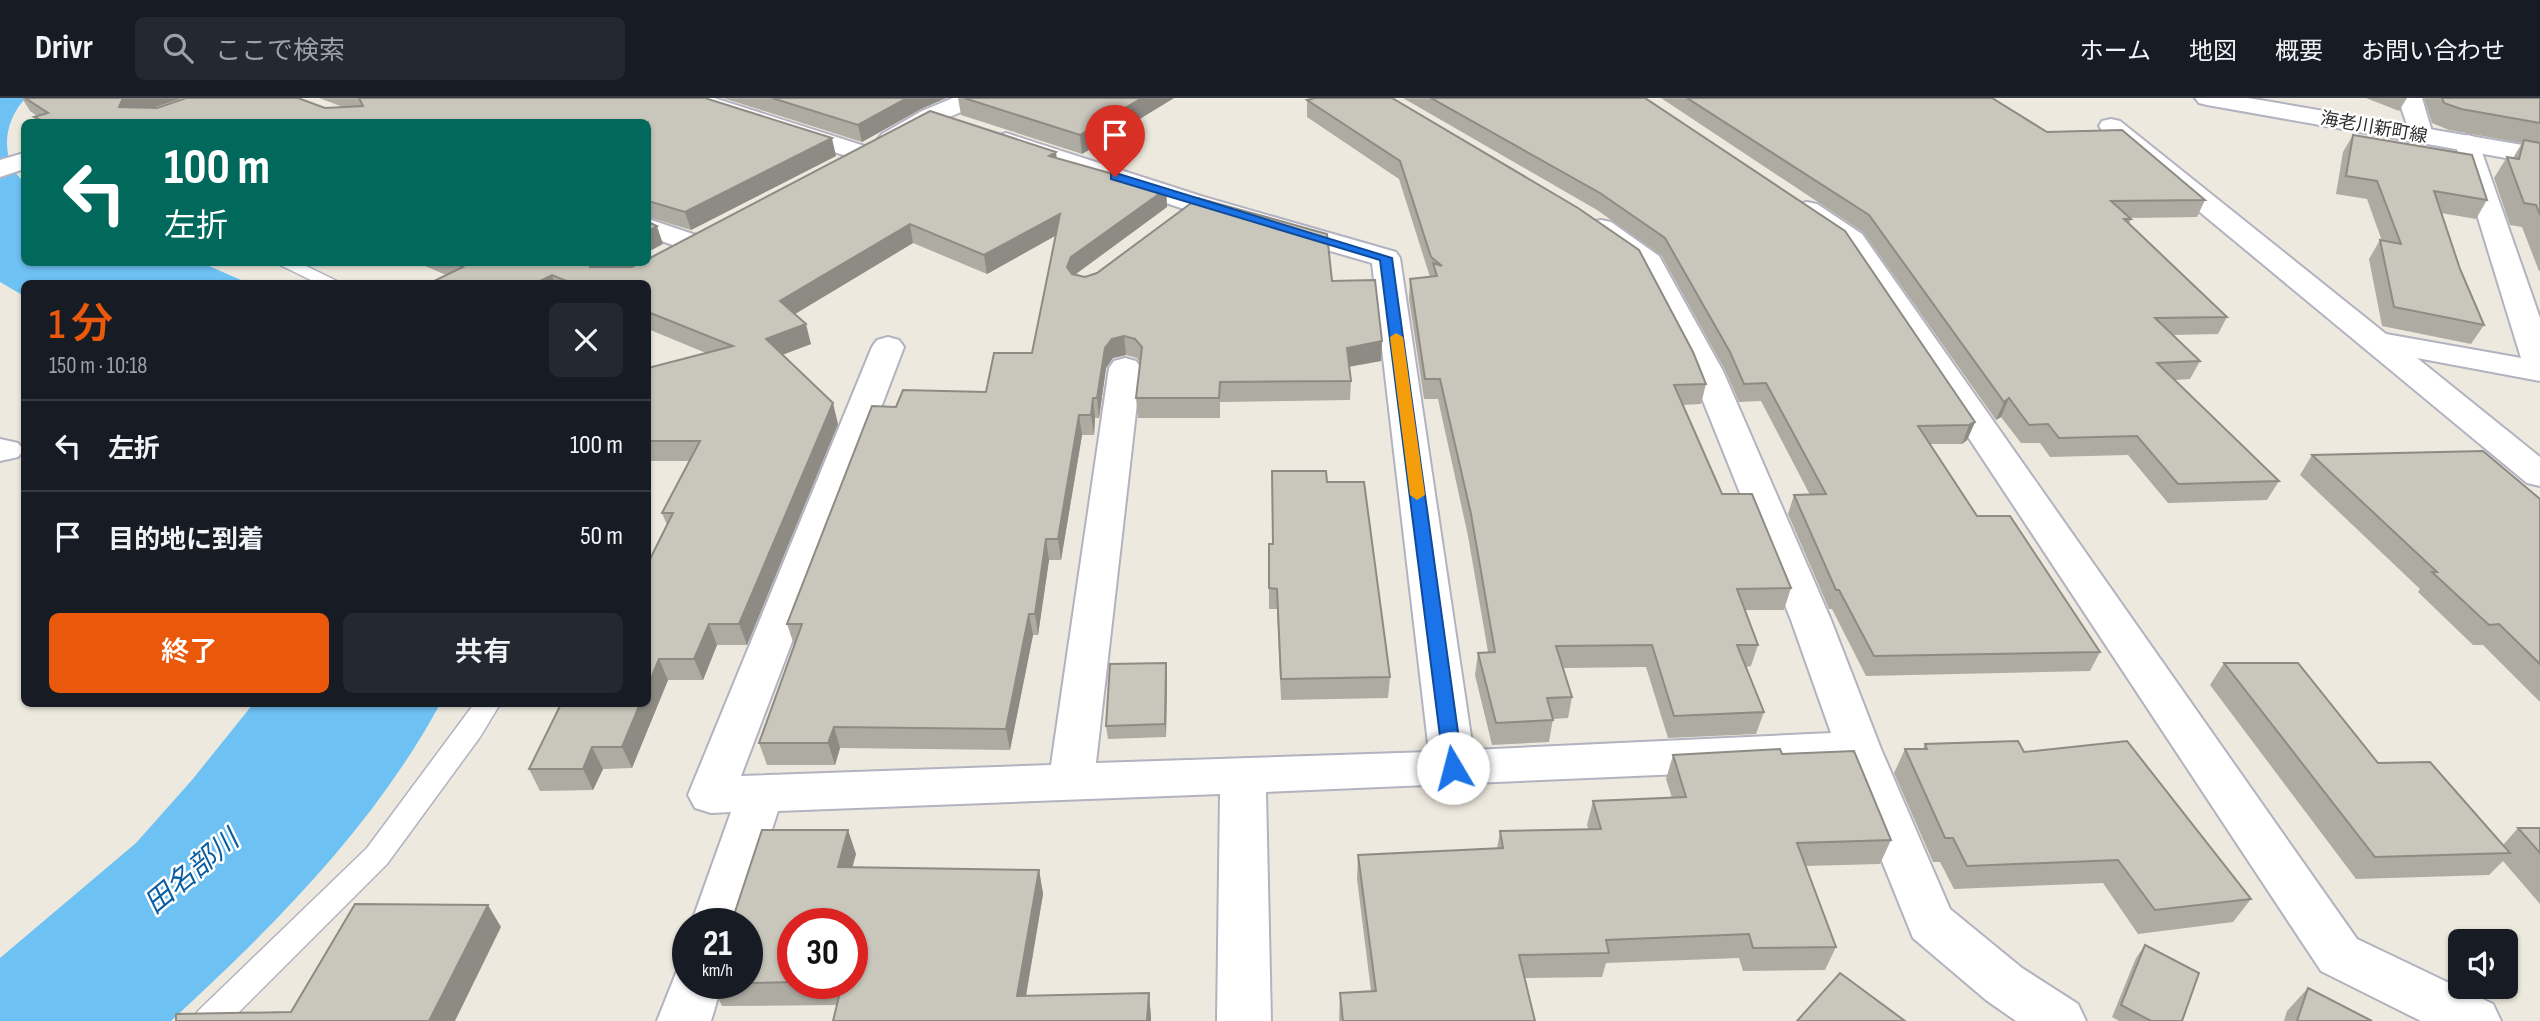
<!DOCTYPE html>
<html lang="ja">
<head>
<meta charset="utf-8">
<style>
	:root { --surface:#171b24; --page:#242831; --text:#f1f3f6; --muted:#9ea1a6; --line:#363941; --accent:#ea580c }
	body { margin:0; font-family:"Sofia Sans Condensed","Noto Sans JP",sans-serif; background:var(--page); color:var(--text); height:100vh; display:flex; flex-direction:column; font-size:26px; white-space:nowrap }
	* { box-sizing:border-box; margin:0 }
	p { font-size:23px; color:var(--muted) }
	.icon { flex:none; width:38px; height:38px; fill:none; stroke:currentColor; stroke-width:2; stroke-linecap:round; stroke-linejoin:round }
	.map { position:relative; flex:1; overflow:hidden }
	.drawer { position:absolute; left:21px; top:182px; width:630px; height:427px; display:flex; flex-direction:column; background:var(--surface); border-radius:10px; box-shadow:0 2px 5px #0004 }
	.drawer>* { flex:none }
	.hud { position:absolute; left:21px; top:21px; width:630px; height:147px; border-radius:10px; box-shadow:0 2px 5px #0004; background:#00695c; color:#fff; overflow:hidden }
	.fabs { position:absolute; left:2448px; top:831px; display:grid; gap:14px }
	.fabs a { display:grid; place-items:center; width:70px; height:70px; border-radius:10px; background:var(--surface); box-shadow:0 2px 5px #0004; font-size:35px }
	.speed { position:absolute; left:672px; top:810px; display:flex; gap:14px; font-size:35px; font-weight:700; text-align:center }
	.speed>* { display:grid; place-content:center; width:91px; height:91px; border-radius:50%; background:var(--surface); box-shadow:0 2px 5px #0004; line-height:1 }
	.speed small { font-size:18px; font-weight:400 }
	.speed .limit { border:10px solid #d22; background:#fff; color:#111 }
	.pin { position:absolute; display:grid; place-items:center; width:60px; height:60px; color:#fff; margin:-72px -30px; border-radius:50% 50% 50% 0; rotate:-45deg; box-shadow:0 0 7px #0007 }
	.pin .icon { rotate:45deg }
	.me { position:absolute; width:77px; margin:-38px; rotate:352deg; stroke-linejoin:round; filter:drop-shadow(0 0 5px #0008) }
	.turn { display:flex; align-items:center; gap:24px; height:147px; padding:0 28px; font-size:32px }
	.turn .icon { width:91px; height:91px; stroke-width:2.5 }
	.turn b { display:block; font-size:49px; line-height:60px }
	.round { display:grid; place-items:center; flex:none; width:74px; height:74px; border-radius:10px; background:var(--page) }
	.overview { display:flex; align-items:center; justify-content:space-between; height:119px; padding:0 28px }
	h1 { font-size:42px; font-weight:600; line-height:52px; color:var(--accent) }
	.primary-button { display:flex; gap:14px; margin-top:auto; padding:14px 28px }
	.primary-button a { flex:1; height:80px; border-radius:10px; background:var(--accent); color:#fff; font-size:28px; font-weight:600; line-height:80px; text-align:center }
	.primary-button a+a { background:var(--page); color:var(--text) }
	ul { padding:0; list-style:none }
	li { display:flex; align-items:center; gap:21px; height:91px; padding:0 28px; border-top:2px solid var(--line) }
	li div { flex:1 }
	li b { display:block; font-size:26px }
	li em { font-style:normal }
	header { display:flex; align-items:center; gap:42px; box-sizing:border-box; height:98px; padding:0 35px; background:var(--surface); border-bottom:2px solid var(--line) }
	header strong { font-size:33px }
	nav { display:flex; gap:38px; margin-inline-start:auto; font-size:24px }
	.search { width:490px; height:63px; background:var(--page); display:flex; align-items:center; gap:18px; box-sizing:border-box; padding:0 24px; border-radius:10px; color:var(--muted); font-size:26px }
	.map>svg:first-child { display:block }
	.water { fill:#6ec1f3 }
	.lines { fill:none; stroke-linecap:round; stroke-linejoin:round }
	.lane-casing { stroke:#b2b2c0; stroke-width:3 }
	.street-casing { stroke:#b2b2c0; stroke-width:4 }
	.secondary-casing { stroke:#b2b2c0; stroke-width:4 }
	.lane { fill:#fff; fill-rule:evenodd }
	.street { fill:#fff; fill-rule:evenodd }
	.secondary { fill:#fff; fill-rule:evenodd }
	.wall { fill:#adaba2; fill-rule:evenodd }
	.shaded-wall { fill:#8d8b84 }
	.building { fill:#c9c7bc; stroke:#8d8b84; stroke-width:2 }
	.route { fill:#1a73e8; stroke:#114b97; stroke-width:2 }
	.slow { fill:#f59e0b }
	.labels { text-anchor:middle; stroke-width:5; stroke-linejoin:round; paint-order:stroke }
	.far-street-label { font-size:18px; fill:#2c2c2c; stroke:#fff }
	.near-water-label { font-size:28px; font-style:italic; fill:#095da3; stroke:#fff }
</style>
</head>
<body>
<header>
<strong>Drivr</strong>
<div class="search"><svg class="icon" aria-label="search" viewBox="0 0 24 24"><circle cx="10" cy="10" r="6"/><path d="M15 15l6 6"/></svg>ここで検索</div>
<nav><a>ホーム</a><a>地図</a><a>概要</a><a>お問い合わせ</a></nav>
</header>
<div class="map">
<svg width="2540" height="923" viewBox="0 0 2540 923">
	<rect width="100%" height="100%" fill="#eee9de"/>
	<g class="water">
		<path d="M 0,0 L 26,0 C 2,24 0,63 24,84 L 24,164 L 202,165 L 248,185 L 24,186 L 24,198 L 0,184 Z"/>
		<path d="M 253,606 L 440,606 C 374,728 273,829 171,923 L 0,923 L 0,860 L 136,745 L 192,682 Z"/>
	</g>
	<g class="lines">
		<g class="lane-casing">
			<g id="lane">
				<polygon points="274,164 298,164 343,186 319,186"/>
				<polygon points="474,606 500,606 480,639 387,766 230,923 193,923 198,913 367,750"/>
			</g>
		</g>
		<g class="street-casing">
			<g id="street">
				<polygon points="678,0 714,0 874,51 878,56 874,61 865,64 856,61 682,5"/>
				<polygon points="953,0 986,0 982,5 940,23 900,46 891,49 882,46 878,41 882,36 922,13"/>
				<polygon points="2398,0 2422,0 2433,37 2430,42 2421,44 2412,42"/>
				<polygon points="2111,21 2120,23 2386,236 2521,260 2455,45 2459,40 2468,37 2477,40 2540,220 2540,283 2417,260 2540,359 2540,388 2527,385 2102,33 2099,28 2102,23"/>
				<polygon points="1006,35 1204,99 1396,154 1400,160 1473,652 1831,635 1791,522 1691,273 1637,169 1591,136 1587,130 1591,124 1601,122 1611,124 1659,158 1723,273 1831,522 1881,651 1950,811 2022,870 2078,906 2086,923 2016,923 1986,902 1913,840 1844,669 1266,694 1271,923 1217,923 1220,696 778,713 741,826 691,826 731,714 711,715 695,710 688,697 872,249 877,242 888,239 899,242 904,249 741,678 1051,667 1109,270 1114,263 1125,260 1136,263 1141,270 1096,665 1429,654 1372,165 1184,111 997,48 993,43 997,38"/>
				<polygon points="24,55 24,71 0,79 0,62"/>
				<polygon points="1807,104 1817,106 1862,136 2357,841 2493,906 2501,923 2421,923 2321,873 1842,148 1797,118 1793,112 1797,106"/>
				<polygon points="648,121 702,139 706,145 702,151 692,154 648,138"/>
				<polygon points="0,341 18,345 24,352 18,359 0,363"/>
				<polygon points="688,866 688,886 722,886 711,923 657,923 678,870"/>
			</g>
		</g>
		<g class="secondary-casing">
			<polygon id="secondary" points="2195,0 2248,0 2540,50 2540,66 2207,7 2199,5"/>
		</g>
		<use href="#lane" class="lane"/>
		<use href="#street" class="street"/>
		<use href="#secondary" class="secondary"/>
	</g>
	<g class="wall">
		<polygon points="22,0 182,0 153,10 325,10 343,9 319,0 705,0 836,58 691,132 648,119 648,24 37,24 34,19 37,18 30,13"/>
		<polygon points="723,0 946,0 921,11 862,44"/>
		<polygon points="958,0 1174,0 1082,56 961,17"/>
		<polygon points="1315,0 1706,286 1701,306 1683,307 1722,396 1791,490 1784,512 1745,512 1758,547 1751,568 1746,569 1764,614 1756,636 1668,640 1646,569 1563,570 1572,599 1568,620 1553,621 1549,644 1492,647 1475,577 1478,555 1488,554 1468,438 1438,301 1424,301 1409,201 1410,181 1430,179 1399,81 1307,19 1307,2"/>
		<polygon points="1403,0 1645,0 1975,324 1967,342 1962,346 1930,346 1977,418 2100,554 2090,573 1866,578 1832,511 1829,511 1788,416 1794,397 1810,397 1761,303 1739,304 1725,272 1661,157 1597,112"/>
		<polygon points="1661,0 1992,0 2047,34 2205,102 2197,119 2130,120 2131,121 2129,126 2227,219 2218,236 2173,237 2200,263 2190,281 2175,282 2279,383 2267,402 2168,405 2128,357 2050,359 2040,345 2021,345 2001,319 1996,322 1863,134"/>
		<polygon points="2366,0 2407,0 2399,13"/>
		<polygon points="2424,0 2540,0 2540,173 2539,173 2522,129 2510,127 2494,80 2507,59 2513,60 2522,45 2449,32 2432,25"/>
		<polygon points="2353,37 2487,102 2476,121 2441,115 2460,171 2484,227 2471,246 2382,228 2369,161 2380,142 2382,143 2367,101 2336,96 2343,54"/>
		<polygon points="1057,60 1166,91 1167,109 1076,176 1085,179 1332,183 1382,243 1381,263 1349,269 1351,283 1350,302 1220,304 1220,320 1138,320 1136,300 1140,265 1137,260 1126,257 1113,260 1106,270 1099,320 1095,320 1094,337 1082,337 1061,462 1049,462 1038,537 1033,537 1010,652 840,650 835,667 767,667 759,645 795,547 794,547 787,526 896,309 986,294 1032,255 1055,138 987,176 913,145 795,216 811,246 782,257 838,326 747,547 717,547 703,582 668,582 632,670 603,671 593,692 540,693 529,671 648,606 667,427 662,415 689,363 648,363 648,270 706,255 648,231 648,186 435,186 434,183 446,177 416,164 628,164 618,169 632,169"/>
		<polygon points="2312,357 2540,401 2540,604 2483,547 2473,547 2418,494 2420,491 2300,377"/>
		<polygon points="1327,384 1390,579 1388,600 1281,602 1277,511 1269,511 1269,446 1272,446"/>
		<polygon points="1166,565 1167,577 1166,639 1108,641 1106,628"/>
		<polygon points="2224,565 2503,747 2518,730 2540,730 2540,806 2503,763 2489,777 2356,781 2210,587"/>
		<polygon points="1925,646 2024,654 2251,801 2233,824 2138,836 2103,785 1954,791 1940,764 1933,764 1894,675 1905,651 1923,651"/>
		<polygon points="1782,656 1891,742 1880,766 1805,768 1836,849 1825,872 1743,873 1739,860 1606,865 1602,879 1525,880 1535,923 1339,923 1340,895 1371,893 1357,781 1358,757 1497,751 1500,733 1589,732 1587,727 1593,703 1672,700 1666,681 1673,657"/>
		<path d="M 856,756 L 852,769 L 1039,772 L 1043,796 L 1026,898 L 1149,895 L 1151,923 L 833,923 L 837,907 L 722,908 L 711,886 L 747,886 L 747,826 ZM 793,826 L 852,886 L 793,886 Z"/>
		<polygon points="2145,847 2182,923 2119,923 2112,919 2136,860"/>
		<polygon points="2308,890 2372,923 2284,923 2287,913"/>
	</g>
	<g class="shaded-wall">
		<polygon points="123,0 182,0 132,17 119,9"/>
		<polygon points="907,0 946,0 921,11 862,44 858,27"/>
		<polygon points="1142,0 1174,0 1082,56 1080,37"/>
		<polygon points="832,40 836,58 691,132 685,114"/>
		<polygon points="1056,54 1058,71 1049,58"/>
		<polygon points="1166,91 1167,109 1073,178 1067,169 1071,159"/>
		<polygon points="1060,116 1062,134 987,176 984,157"/>
		<polygon points="910,126 913,145 785,222 780,203"/>
		<polygon points="657,128 663,146 648,154 648,133"/>
		<polygon points="591,164 628,164 607,174 590,169"/>
		<polygon points="552,177 555,186 534,186"/>
		<polygon points="806,226 811,246 771,261 766,241"/>
		<polygon points="1124,238 1126,257 1113,260 1106,270 1099,320 1097,300 1105,250 1112,241"/>
		<polygon points="1382,243 1381,263 1346,269 1347,250"/>
		<polygon points="1093,300 1095,320 1094,337 1091,317"/>
		<polygon points="2009,300 2001,319 1996,322 2004,304"/>
		<polygon points="833,305 838,326 747,547 739,526"/>
		<polygon points="1079,317 1082,337 1061,462 1058,441"/>
		<polygon points="1975,324 1967,342 1962,346 1969,327"/>
		<polygon points="1046,441 1049,462 1038,537 1035,516"/>
		<polygon points="1029,516 1033,537 1010,652 1006,631"/>
		<polygon points="709,526 717,547 703,582 694,561"/>
		<polygon points="659,561 668,582 632,670 622,649 640,606 648,606 648,588"/>
		<polygon points="1166,565 1167,577 1166,639 1165,626"/>
		<polygon points="834,629 840,650 835,667 828,645"/>
		<polygon points="592,649 603,671 593,692 583,671"/>
		<polygon points="848,732 856,756 846,793 838,769"/>
		<polygon points="1039,772 1043,796 1022,921 1017,898"/>
		<polygon points="488,807 501,829 455,923 429,923"/>
		<polygon points="1149,895 1151,919 1151,923 1147,923"/>
	</g>
	<g class="building">
		<polygon points="25,0 123,0 119,9 157,10 186,0 298,0 325,10 363,8 359,0 705,0 832,40 685,114 648,103 648,24 45,24 34,19 48,15"/>
		<polygon points="772,0 907,0 858,27"/>
		<polygon points="964,0 1142,0 1080,37"/>
		<polygon points="1315,0 1392,0 1578,110 1639,152 1693,254 1706,286 1674,287 1722,396 1752,396 1791,490 1737,491 1758,547 1737,547 1764,614 1674,618 1652,547 1556,548 1572,599 1547,600 1553,622 1496,625 1478,555 1495,554 1471,416 1440,281 1425,281 1410,181 1437,178 1433,165 1442,168 1431,159 1400,63 1307,2"/>
		<polygon points="1431,0 1645,0 1845,133 1975,324 1969,327 1918,328 1977,418 2010,418 2100,554 1874,558 1839,492 1836,492 1794,397 1826,396 1766,285 1744,286 1730,254 1665,140 1600,95"/>
		<polygon points="1687,0 1992,0 2047,34 2122,32 2205,102 2111,103 2131,121 2124,121 2227,219 2155,220 2200,263 2157,265 2279,383 2178,386 2137,338 2059,340 2048,326 2029,327 2009,300 2004,304 1869,117"/>
		<polygon points="2442,0 2540,0 2540,25 2461,11 2444,5"/>
		<polygon points="930,13 1056,54 1049,58 1166,91 1071,159 1067,169 1072,176 1085,179 1097,175 1198,100 1327,136 1332,183 1375,182 1382,243 1347,250 1351,283 1220,284 1219,300 1136,300 1142,249 1135,241 1124,238 1112,241 1105,250 1097,300 1093,300 1091,317 1079,317 1058,441 1046,441 1035,516 1029,516 1006,631 834,629 828,645 759,645 802,526 787,526 872,308 896,309 903,292 986,294 994,255 1032,255 1060,116 984,157 910,126 780,203 806,226 766,241 833,305 739,526 709,526 694,561 659,561 648,588 648,465 673,415 662,415 700,343 648,343 648,270 733,248 648,214 648,186 574,186 552,177 534,186 440,186 434,183 463,169 452,164 591,164 590,169 632,169 641,164 648,164 648,161"/>
		<polygon points="2353,37 2472,57 2487,102 2434,93 2460,171 2484,227 2394,209 2380,142 2401,146 2377,83 2346,78"/>
		<polygon points="2524,42 2540,45 2540,117 2536,107 2524,105 2507,59 2519,61"/>
		<polygon points="648,124 657,128 648,133"/>
		<polygon points="2483,353 2540,401 2540,566 2499,526 2489,527 2432,474 2437,474 2312,357"/>
		<polygon points="1272,373 1326,373 1327,384 1364,384 1390,579 1281,581 1277,491 1269,490 1269,446 1273,446"/>
		<polygon points="1166,565 1165,626 1106,628 1110,566"/>
		<polygon points="2224,565 2298,565 2378,665 2430,664 2510,755 2375,759"/>
		<polygon points="561,606 640,606 622,649 592,649 583,671 529,671"/>
		<polygon points="2018,643 2024,654 2127,643 2251,801 2155,812 2118,762 1967,768 1953,740 1945,740 1905,651 1927,651 1925,646"/>
		<polygon points="1780,651 1782,656 1854,653 1891,742 1797,745 1836,849 1753,850 1749,836 1606,842 1609,855 1519,857 1535,923 1343,923 1340,895 1376,893 1358,757 1503,750 1500,733 1601,731 1593,703 1686,699 1673,657"/>
		<polygon points="2518,730 2540,730 2540,755"/>
		<polygon points="762,732 848,732 838,769 1039,772 1017,898 1149,895 1147,923 833,923 842,886 852,886 852,826 793,826 793,884 747,885 747,826 731,826"/>
		<polygon points="355,806 488,807 429,923 176,923 176,916 291,914"/>
		<polygon points="2145,847 2199,875 2182,923 2151,923 2121,907"/>
		<polygon points="1840,875 1905,923 1797,923"/>
		<polygon points="2308,890 2372,923 2297,923"/>
	</g>
	<polygon class="route" points="1111,76 1119,76 1392,160 1463,670 1460,675 1453,677 1447,675 1444,670 1380,162 1111,81"/>
	<polygon class="slow" points="1396,235 1403,239 1425,397 1417,402 1410,397 1390,239"/>
	<g class="labels">
		<g class="far-street-label">
			<text transform="translate(2374 29) rotate(10)" y="6">海老川新町線</text>
		</g>
		<g class="near-water-label">
			<text transform="translate(191 773) rotate(-40)" y="10">田名部川</text>
		</g>
	</g>
</svg>
<div class="fabs">
<a><svg class="icon" aria-label="sound" viewBox="0 0 24 24"><path d="M4 9h4l5-4v14l-5-4H4zM17 9q2 3 0 6"/></svg></a>
</div>
<div class="speed"><div>21<small>km/h</small></div><div class="limit">30</div></div>
<div class="pin" style="left:1115px;top:79px;background:#d93025"><svg class="icon" aria-label="arrive" viewBox="0 0 24 24"><path d="M6 21V4h12l-3 4 3 4H6"/></svg></div>
<svg class="me" style="left:1453px;top:670px" viewBox="-20 -20 40 40"><circle r="19" fill="#fff"/><path d="M0-13L10 11 0 6-10 11z" fill="#1a73e8"/></svg>
<div class="hud">
<div class="turn"><svg class="icon" aria-label="left" viewBox="0 0 24 24"><path d="M17 20v-9H6M10 6l-5 5 5 5"/></svg><div><b>100 m</b>左折</div></div>
</div>
<section class="drawer">
<div class="overview"><div><h1>1 分</h1><p>150 m · 10:18</p></div><a class="round"><svg class="icon" aria-label="close" viewBox="0 0 24 24"><path d="M6 6l12 12M18 6L6 18"/></svg></a></div>
<ul>
<li><svg class="icon" aria-label="left" viewBox="0 0 24 24"><path d="M17 20v-9H6M10 6l-5 5 5 5"/></svg><div><b>左折</b></div><em>100 m</em></li>
<li><svg class="icon" aria-label="arrive" viewBox="0 0 24 24"><path d="M6 21V4h12l-3 4 3 4H6"/></svg><div><b>目的地に到着</b></div><em>50 m</em></li>
</ul>
<div class="primary-button"><a>終了</a><a>共有</a></div>
</section>
</div>
</body>
</html>
